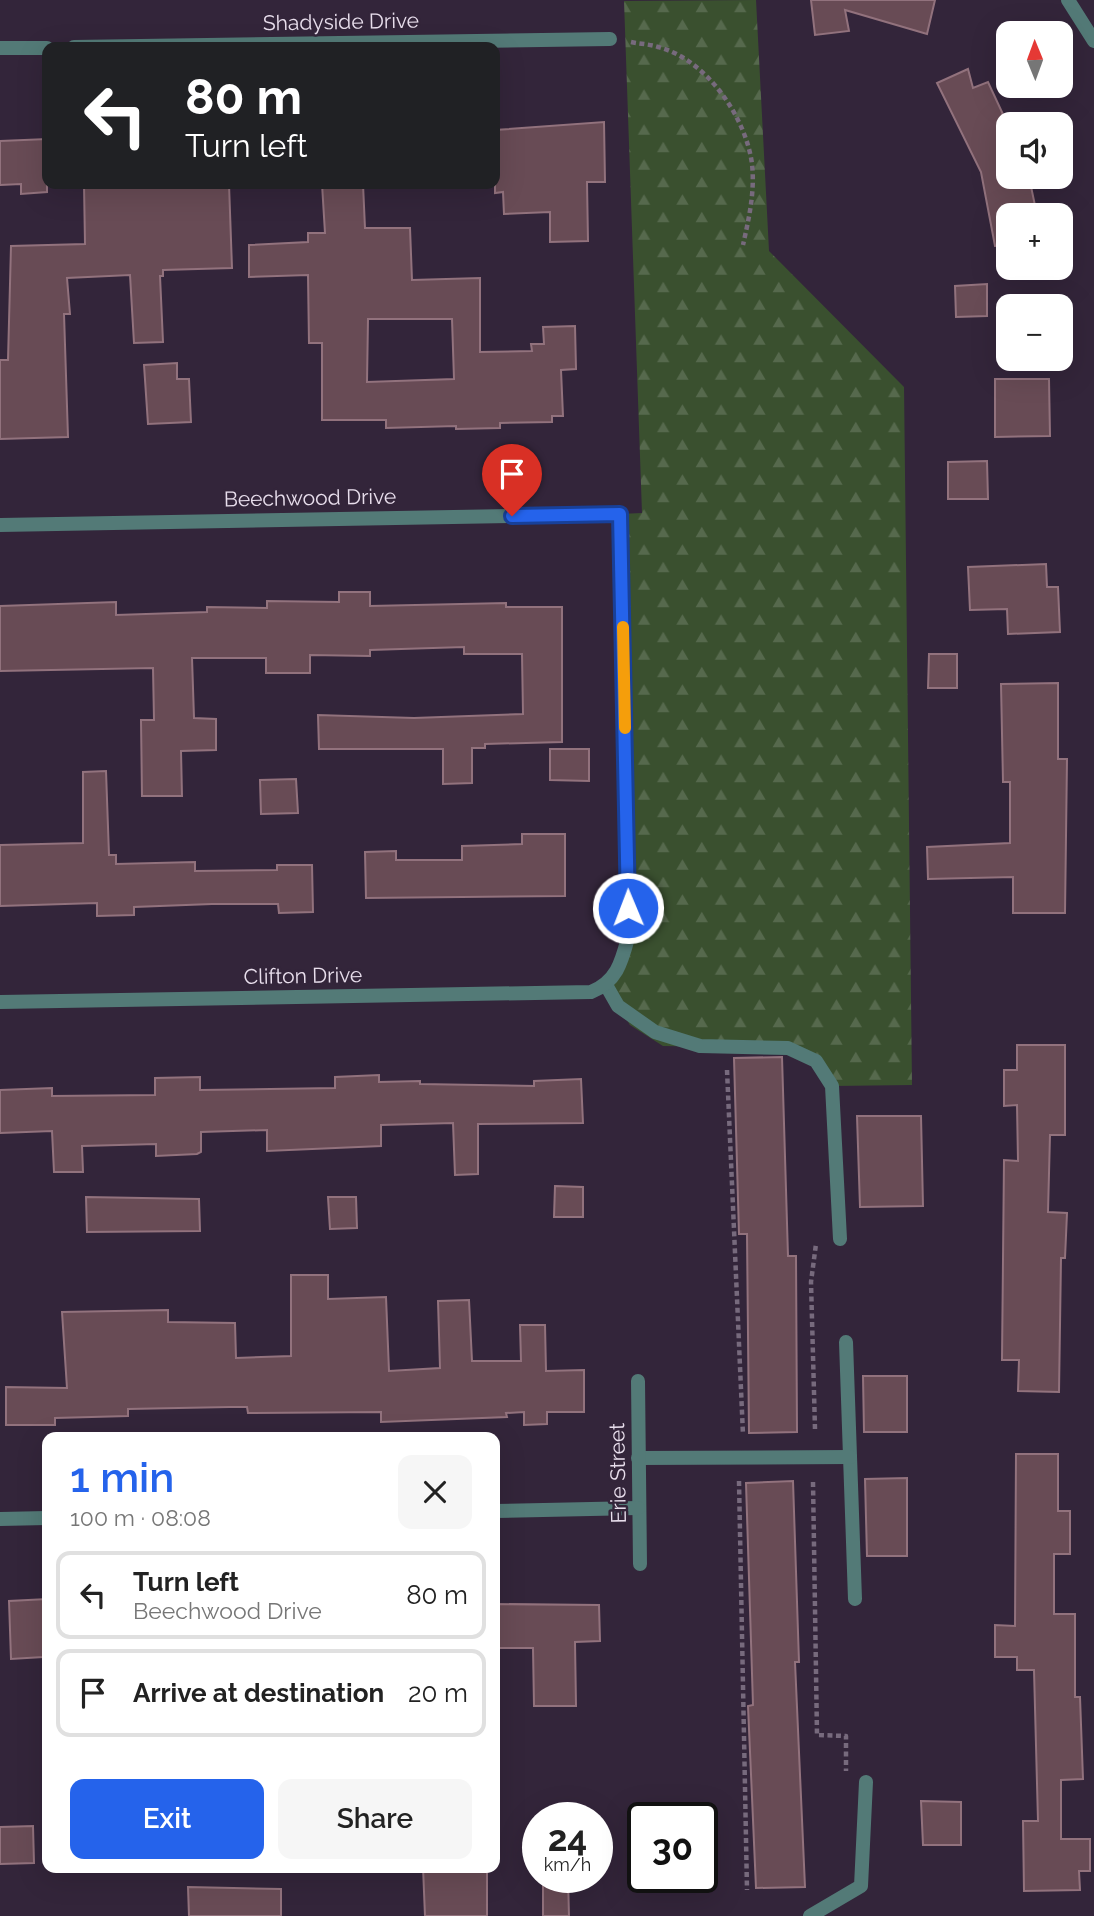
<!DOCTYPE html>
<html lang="en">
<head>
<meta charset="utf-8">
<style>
	:root { --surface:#fff; --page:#f6f6f6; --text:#222; --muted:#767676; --line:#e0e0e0; --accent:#2563eb }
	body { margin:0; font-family:Raleway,sans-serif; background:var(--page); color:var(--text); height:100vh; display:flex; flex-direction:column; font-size:26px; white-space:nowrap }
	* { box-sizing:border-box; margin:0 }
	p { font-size:23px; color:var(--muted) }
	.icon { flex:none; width:38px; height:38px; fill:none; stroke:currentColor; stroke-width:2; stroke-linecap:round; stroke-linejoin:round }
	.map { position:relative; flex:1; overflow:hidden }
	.details { position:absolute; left:42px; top:1432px; width:458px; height:441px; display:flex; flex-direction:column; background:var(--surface); border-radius:14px; box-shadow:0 7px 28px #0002 }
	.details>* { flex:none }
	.guide { position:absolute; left:42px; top:42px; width:458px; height:147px; border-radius:14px; box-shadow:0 7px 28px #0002; background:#202124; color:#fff; overflow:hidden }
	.needle { width:46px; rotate:359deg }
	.tools { position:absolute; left:996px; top:21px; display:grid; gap:14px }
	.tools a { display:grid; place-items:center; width:77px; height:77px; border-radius:14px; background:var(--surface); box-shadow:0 7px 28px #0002; font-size:35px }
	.speed { position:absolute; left:522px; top:1802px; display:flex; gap:14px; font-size:35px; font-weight:700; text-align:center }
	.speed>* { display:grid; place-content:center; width:91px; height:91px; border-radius:50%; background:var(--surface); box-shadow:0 7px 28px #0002; line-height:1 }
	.speed small { font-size:18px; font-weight:400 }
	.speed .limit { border:4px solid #111; border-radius:10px; background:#fff; color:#111 }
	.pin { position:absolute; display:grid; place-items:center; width:60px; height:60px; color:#fff; margin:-72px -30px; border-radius:50% 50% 50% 0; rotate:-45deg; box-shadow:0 0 7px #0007 }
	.pin .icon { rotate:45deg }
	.me { position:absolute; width:77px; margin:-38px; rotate:359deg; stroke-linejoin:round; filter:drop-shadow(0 0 5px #0008) }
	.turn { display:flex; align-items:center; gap:24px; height:147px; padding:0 28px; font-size:32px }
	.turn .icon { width:91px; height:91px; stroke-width:2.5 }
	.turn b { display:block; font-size:49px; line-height:60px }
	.round { display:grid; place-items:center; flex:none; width:74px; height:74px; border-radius:14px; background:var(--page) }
	.headline { display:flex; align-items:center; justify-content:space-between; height:119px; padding:0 28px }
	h1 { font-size:42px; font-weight:600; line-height:52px; color:var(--accent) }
	.primary-button { display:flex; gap:14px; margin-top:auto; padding:14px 28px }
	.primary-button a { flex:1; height:80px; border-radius:14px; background:var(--accent); color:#fff; font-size:28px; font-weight:600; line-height:80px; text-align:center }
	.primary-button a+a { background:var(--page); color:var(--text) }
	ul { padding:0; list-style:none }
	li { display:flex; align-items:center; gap:21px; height:88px; margin:0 14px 10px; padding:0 14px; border:4px solid var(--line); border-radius:14px }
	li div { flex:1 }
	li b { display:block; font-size:26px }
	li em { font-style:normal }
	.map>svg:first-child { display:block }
	.forest { fill:url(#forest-firs) }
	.building { fill:#684b55; stroke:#92727d; stroke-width:2; fill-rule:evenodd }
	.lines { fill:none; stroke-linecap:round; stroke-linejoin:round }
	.path { stroke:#776a7d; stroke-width:4.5; stroke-dasharray:5 3.5; stroke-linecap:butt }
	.service { stroke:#537a77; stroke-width:14 }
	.minor { stroke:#537a77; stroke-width:14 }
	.route-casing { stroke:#184099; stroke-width:18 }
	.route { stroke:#2563eb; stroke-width:12 }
	.slow { stroke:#f59e0b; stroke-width:12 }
	.labels { text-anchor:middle; stroke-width:5; stroke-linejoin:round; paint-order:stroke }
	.street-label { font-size:21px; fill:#e8deec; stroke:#33253a }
</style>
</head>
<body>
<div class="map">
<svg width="1094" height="1916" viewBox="0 0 1094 1916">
	<defs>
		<pattern id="forest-firs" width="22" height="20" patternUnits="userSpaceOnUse" patternTransform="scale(1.75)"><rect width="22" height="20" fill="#3a502f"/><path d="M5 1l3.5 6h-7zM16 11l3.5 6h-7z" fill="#56694d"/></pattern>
	</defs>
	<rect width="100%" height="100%" fill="#33253a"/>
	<polygon class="forest" points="756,0 769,251 904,387 912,1085 832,1086 816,1061 788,1048 663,1046 630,1025 606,985 629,934 620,514 642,513 624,1"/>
	<g class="building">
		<polygon points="811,0 935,0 927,34 845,10 849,31 815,35"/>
		<polygon points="968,69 973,88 988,82 1008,125 1008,177 1029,177 1037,215 1008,215 1008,245 995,246 981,172 937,83"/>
		<polygon points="604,122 605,182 587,182 588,241 550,242 550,212 504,214 503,192 495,193 495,130"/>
		<polygon points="47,139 47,192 21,194 21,184 0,185 0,141"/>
		<polygon points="84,184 229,184 232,268 163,270 163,276 160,276 163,342 134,343 130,275 67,278 70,314 64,314 68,437 0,439 0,360 8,360 11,246 85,244"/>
		<path d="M 322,184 L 363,184 L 365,228 L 410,228 L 412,280 L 480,278 L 480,352 L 532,351 L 531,344 L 544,344 L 543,327 L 575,326 L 576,369 L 561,370 L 563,416 L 552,416 L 552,422 L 500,423 L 500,428 L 456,429 L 456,426 L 386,428 L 386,420 L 322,420 L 322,343 L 309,343 L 308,275 L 249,277 L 249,245 L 308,242 L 308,233 L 325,233 ZM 368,319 L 452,319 L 454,379 L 367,382 Z"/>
		<polygon points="987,284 987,316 956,317 955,286"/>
		<polygon points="177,363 177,379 189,379 191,422 148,424 144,365"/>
		<polygon points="995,379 1049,379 1050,436 995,437"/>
		<polygon points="987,461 988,499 948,499 948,462"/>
		<polygon points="1046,564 1047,587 1058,587 1060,632 1008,634 1007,609 970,610 968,567"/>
		<polygon points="339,592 370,592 370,606 506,603 506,607 562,607 562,742 485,744 485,748 472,748 472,783 443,784 443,749 319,749 318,715 414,718 523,714 522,654 464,654 464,647 370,650 370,656 310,655 310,673 266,673 266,658 192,658 194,718 216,719 216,750 181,751 182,796 142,796 141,720 154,720 153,668 0,671 0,606 116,602 116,615 207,612 207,607 267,608 267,601 339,602"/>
		<polygon points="929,654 957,654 957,688 928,688"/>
		<polygon points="1058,683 1058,759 1067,759 1065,913 1013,913 1013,877 928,879 927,847 1010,843 1010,782 1003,782 1001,684"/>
		<polygon points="550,749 589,749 589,781 550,780"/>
		<polygon points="106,771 109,855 116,855 116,864 195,862 195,871 277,870 277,865 312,865 313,912 279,913 278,904 212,904 134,907 134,915 97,916 97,903 0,906 0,845 83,843 83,772"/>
		<polygon points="296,779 298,813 261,814 260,780"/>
		<polygon points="522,834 565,834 565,896 366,898 365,852 396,851 396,860 462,860 462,846 522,844"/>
		<polygon points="1017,1045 1065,1045 1065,1135 1050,1135 1048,1212 1067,1213 1065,1258 1061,1258 1059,1392 1018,1391 1019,1360 1002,1360 1004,1160 1018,1161 1017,1105 1004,1106 1004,1070 1017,1070"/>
		<polygon points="782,1057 788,1256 796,1256 797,1432 749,1433 747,1234 739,1234 734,1058"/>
		<polygon points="379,1075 379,1082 420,1081 420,1084 534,1086 534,1081 581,1079 583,1123 478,1124 478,1174 455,1175 453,1123 381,1125 381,1146 267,1151 267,1130 201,1132 201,1152 197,1154 156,1156 156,1144 82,1146 83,1172 54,1172 52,1131 0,1133 0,1090 52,1088 52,1096 155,1095 155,1078 200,1077 200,1090 335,1088 335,1077"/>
		<polygon points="857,1116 921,1116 923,1206 860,1207"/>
		<polygon points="555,1186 583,1187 583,1217 554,1217"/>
		<polygon points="86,1197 199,1199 200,1231 87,1232"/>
		<polygon points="328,1197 356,1197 357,1228 330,1229"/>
		<polygon points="291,1275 328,1275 328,1299 386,1297 389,1371 440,1368 438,1301 469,1300 472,1361 521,1361 520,1325 545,1325 546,1371 584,1370 584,1412 547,1412 547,1424 524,1425 524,1412 506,1413 507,1417 381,1422 381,1412 248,1413 247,1407 230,1407 128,1409 128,1416 55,1418 55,1425 6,1425 6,1387 67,1388 62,1312 168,1310 168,1322 235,1323 236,1358 291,1356"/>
		<polygon points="863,1376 907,1376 907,1432 864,1432"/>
		<polygon points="1016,1454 1058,1454 1058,1511 1070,1511 1070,1554 1054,1554 1054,1614 1075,1614 1075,1697 1080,1697 1083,1779 1061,1780 1061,1839 1090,1839 1090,1871 1079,1871 1080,1890 1024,1891 1023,1821 1038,1821 1034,1670 1017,1670 1017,1657 995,1657 995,1625 1015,1626"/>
		<polygon points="907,1478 907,1556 867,1556 865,1479"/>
		<polygon points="793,1481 799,1662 795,1662 805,1887 756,1888 748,1706 753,1705 746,1483"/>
		<polygon points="47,1599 47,1641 43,1641 43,1657 11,1659 9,1601"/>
		<polygon points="495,1604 599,1605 600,1641 575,1642 576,1706 534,1706 533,1648 495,1648"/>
		<polygon points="921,1801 961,1802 961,1845 923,1845"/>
		<polygon points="33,1826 34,1863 0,1864 0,1827"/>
		<polygon points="423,1867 487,1867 487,1916 425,1916"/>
		<polygon points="543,1878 568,1878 569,1916 543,1916"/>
		<polygon points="188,1887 281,1889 281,1916 189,1916"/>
	</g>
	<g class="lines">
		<g class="path">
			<path d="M 631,42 C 640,44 649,44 658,47 C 706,59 746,117 752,164 C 755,192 749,218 743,245"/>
			<polyline points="727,1070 743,1435"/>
			<polyline points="815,1429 811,1282 816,1244"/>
			<polyline points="739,1481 747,1890"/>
			<polyline points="813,1482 817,1735 846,1736 846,1771"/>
		</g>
		<g class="service">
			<polyline points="606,985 618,1006 655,1032 700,1046 788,1048 816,1061 832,1086 840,1239"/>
			<polyline points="846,1342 855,1599"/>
			<polyline points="638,1458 850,1457"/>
			<polyline points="810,1916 861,1886 866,1782"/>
		</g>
		<g class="minor">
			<polyline points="1068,0 1094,41"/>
			<polyline points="74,47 610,39"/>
			<polyline points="0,48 47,48"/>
			<path d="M 0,525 L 620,514 L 629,934 C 622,960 618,981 591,992 L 0,1002"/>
			<polyline points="638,1381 640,1564"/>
			<polyline points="495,1511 638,1508"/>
			<polyline points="0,1519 47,1518"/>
		</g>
	</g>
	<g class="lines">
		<g class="route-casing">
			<polyline id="route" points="512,516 620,514 628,908"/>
		</g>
		<use href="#route" class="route"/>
		<polyline class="slow" points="623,627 625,728"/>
	</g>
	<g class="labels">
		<g class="street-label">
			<text transform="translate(341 22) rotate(-1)" y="7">Shadyside Drive</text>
			<text transform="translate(310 498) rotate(-1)" y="7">Beechwood Drive</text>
			<text transform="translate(303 976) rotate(-1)" y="7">Clifton Drive</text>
			<text transform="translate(618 1473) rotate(-91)" y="7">Erie Street</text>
		</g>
	</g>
</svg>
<div class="tools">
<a><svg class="needle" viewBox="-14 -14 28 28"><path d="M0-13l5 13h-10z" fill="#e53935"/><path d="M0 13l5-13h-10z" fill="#767676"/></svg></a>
<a><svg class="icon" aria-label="sound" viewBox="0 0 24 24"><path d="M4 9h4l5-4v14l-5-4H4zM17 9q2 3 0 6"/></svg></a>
<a>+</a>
<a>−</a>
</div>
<div class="speed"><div>24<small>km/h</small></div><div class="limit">30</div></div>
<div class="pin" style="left:512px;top:516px;background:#d93025"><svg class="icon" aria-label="arrive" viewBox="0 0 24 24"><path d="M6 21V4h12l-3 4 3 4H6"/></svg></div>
<svg class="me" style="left:628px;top:908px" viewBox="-20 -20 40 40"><circle r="17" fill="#2563eb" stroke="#fff" stroke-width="3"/><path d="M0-11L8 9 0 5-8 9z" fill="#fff"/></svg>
<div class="guide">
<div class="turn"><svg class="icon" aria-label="left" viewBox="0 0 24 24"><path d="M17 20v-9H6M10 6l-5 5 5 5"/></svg><div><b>80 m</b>Turn left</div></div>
</div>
<section class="details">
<div class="headline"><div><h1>1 min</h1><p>100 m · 08:08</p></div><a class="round"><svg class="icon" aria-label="close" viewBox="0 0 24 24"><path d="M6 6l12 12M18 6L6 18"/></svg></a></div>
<ul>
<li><svg class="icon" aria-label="left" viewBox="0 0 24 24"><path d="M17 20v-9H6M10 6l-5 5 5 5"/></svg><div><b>Turn left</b><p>Beechwood Drive</p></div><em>80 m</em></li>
<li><svg class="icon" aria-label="arrive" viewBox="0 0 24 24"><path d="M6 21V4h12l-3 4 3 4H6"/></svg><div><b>Arrive at destination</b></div><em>20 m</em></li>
</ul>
<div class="primary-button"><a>Exit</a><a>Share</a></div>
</section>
</div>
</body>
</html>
